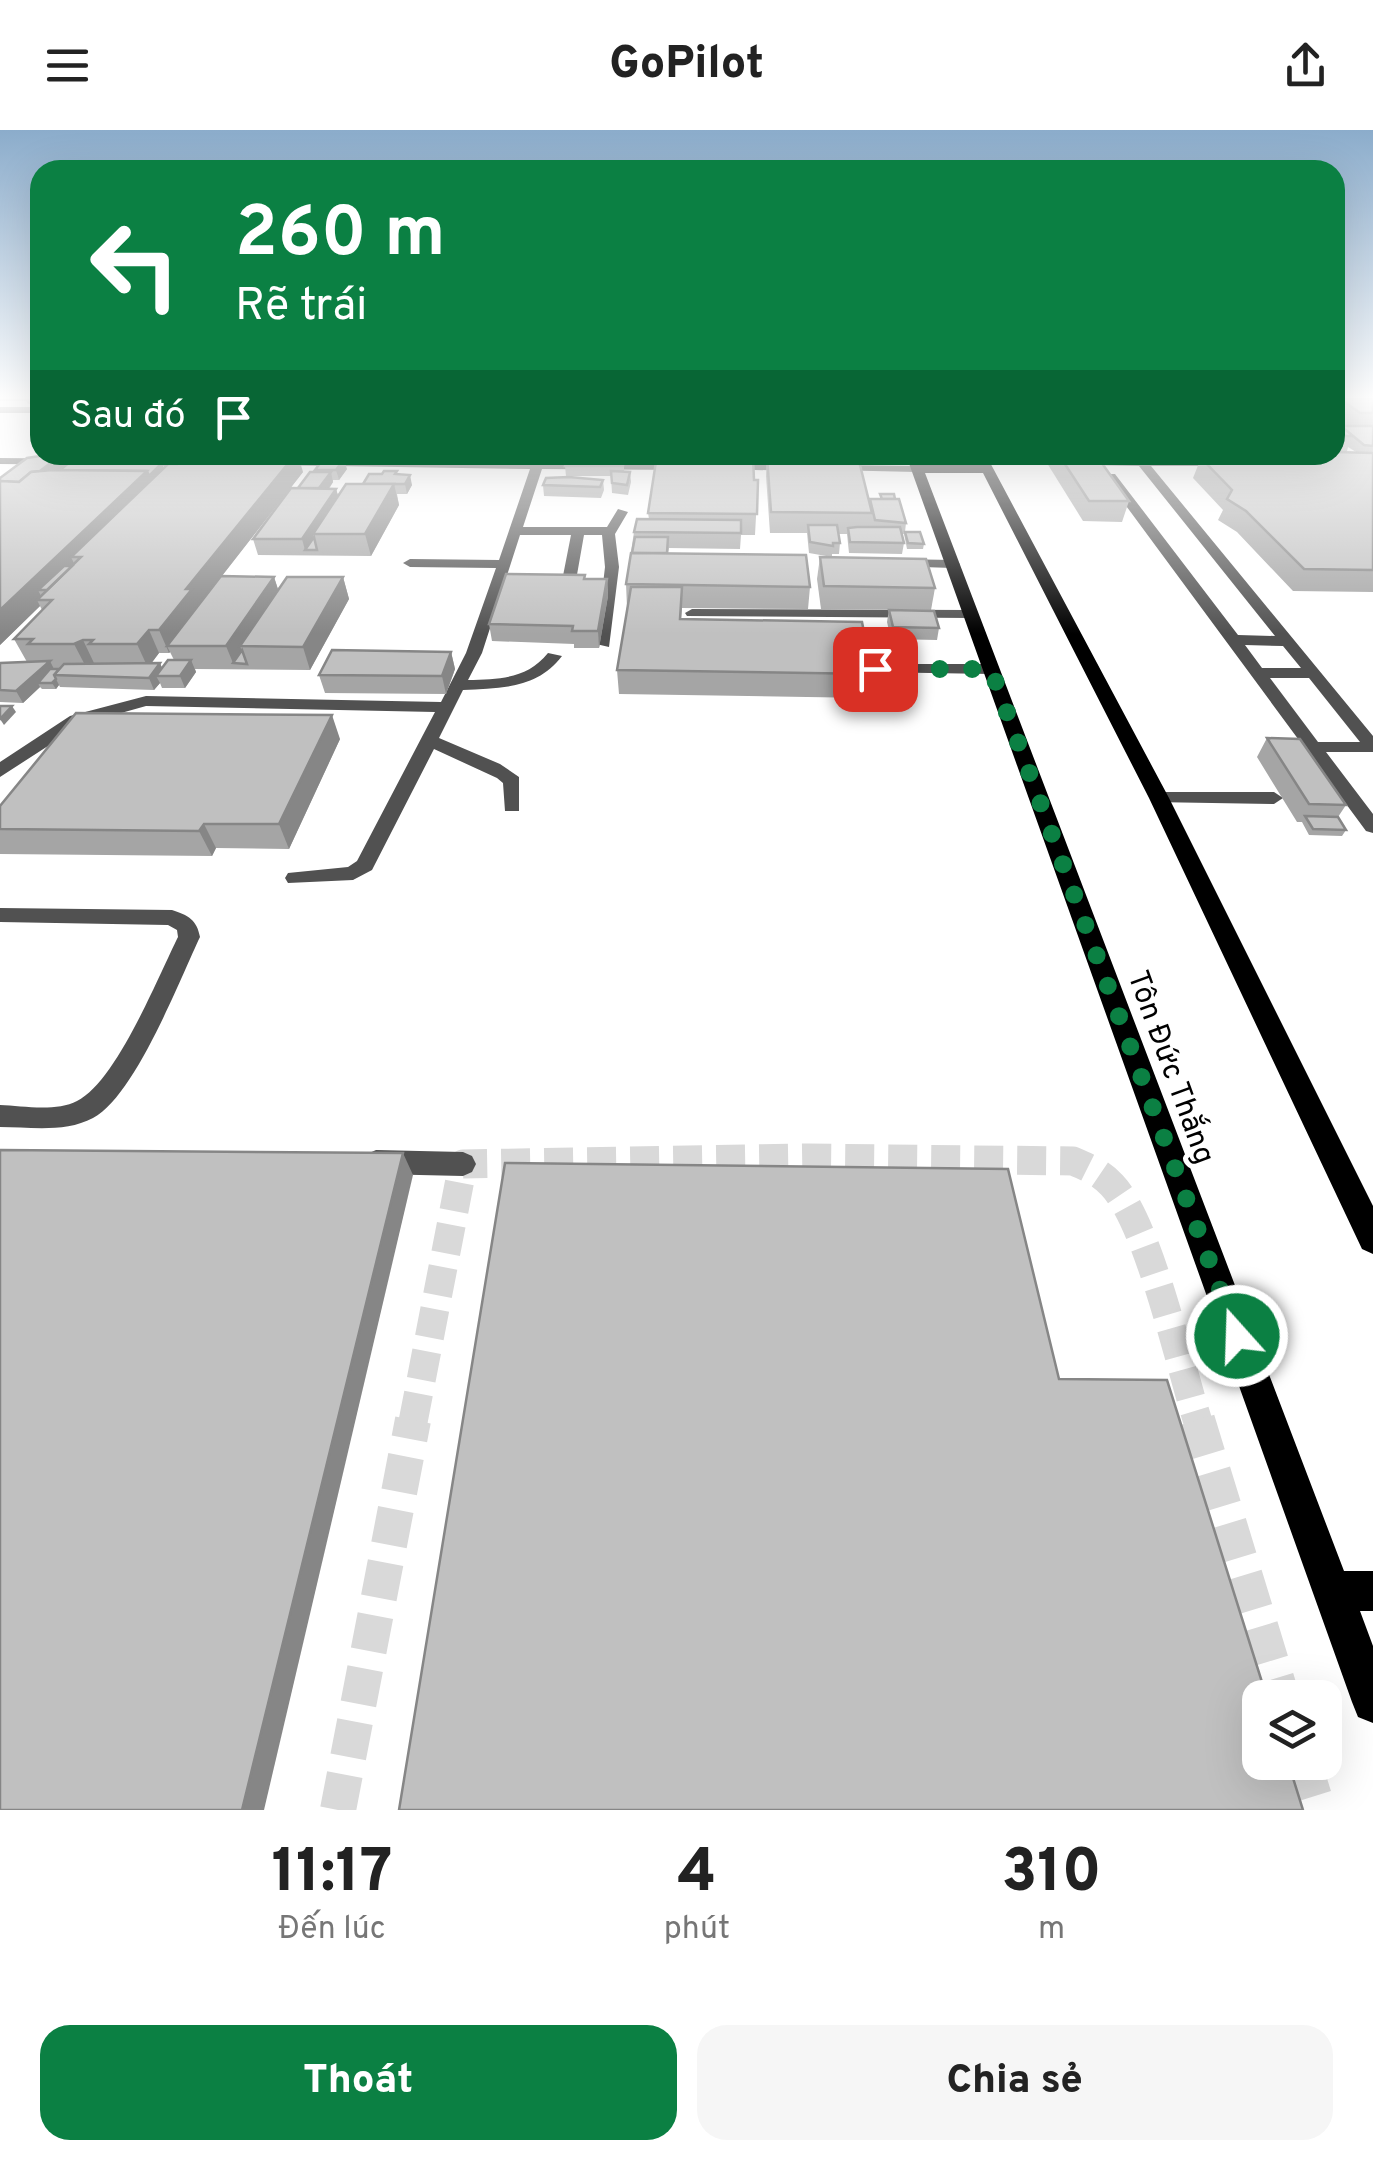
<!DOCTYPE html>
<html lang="vi">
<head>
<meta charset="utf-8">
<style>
	:root { --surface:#fff; --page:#f6f6f6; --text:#222; --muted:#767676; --accent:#0b8043 }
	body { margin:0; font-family:Overpass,sans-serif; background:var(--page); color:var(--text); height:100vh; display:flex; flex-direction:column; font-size:38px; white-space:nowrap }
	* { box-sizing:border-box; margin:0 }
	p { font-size:32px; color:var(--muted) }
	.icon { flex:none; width:55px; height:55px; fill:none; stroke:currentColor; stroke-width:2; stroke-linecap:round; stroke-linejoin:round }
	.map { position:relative; height:1680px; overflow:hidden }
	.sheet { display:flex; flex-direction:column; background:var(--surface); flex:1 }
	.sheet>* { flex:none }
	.banner { position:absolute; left:30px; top:30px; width:1315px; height:305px; border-radius:30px; box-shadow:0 10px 40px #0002; background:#0b8043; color:#fff; overflow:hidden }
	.fabs { position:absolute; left:1242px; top:1550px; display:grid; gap:20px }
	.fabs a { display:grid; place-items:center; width:100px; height:100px; border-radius:20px; background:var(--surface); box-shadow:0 10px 40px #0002; font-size:50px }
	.pin { position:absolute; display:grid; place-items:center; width:85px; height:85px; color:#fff; margin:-42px; border-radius:20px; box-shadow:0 5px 15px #0006 }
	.me { position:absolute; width:110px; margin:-55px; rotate:340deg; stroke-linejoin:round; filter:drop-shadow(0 0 8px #0008) }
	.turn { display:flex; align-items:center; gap:35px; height:210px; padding:0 40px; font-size:45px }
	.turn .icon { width:130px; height:130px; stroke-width:2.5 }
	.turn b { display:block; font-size:70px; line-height:85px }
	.then { display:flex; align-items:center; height:95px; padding:0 40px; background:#0003; gap:20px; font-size:38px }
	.eta { display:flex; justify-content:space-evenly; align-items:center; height:170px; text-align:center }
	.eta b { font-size:60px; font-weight:800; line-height:70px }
	.action { display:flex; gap:20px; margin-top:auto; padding:20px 40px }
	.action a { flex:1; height:115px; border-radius:30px; background:var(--accent); color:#fff; font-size:40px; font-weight:800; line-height:115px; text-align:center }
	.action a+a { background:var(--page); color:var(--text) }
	header { display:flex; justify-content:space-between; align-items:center; height:130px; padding:0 40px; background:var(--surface); font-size:45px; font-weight:800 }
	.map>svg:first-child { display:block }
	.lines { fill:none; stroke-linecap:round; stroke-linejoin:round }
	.minor-tunnel-far1 { stroke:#d9d9d9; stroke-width:29; stroke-dasharray:29 14; stroke-linecap:butt }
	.minor-tunnel { stroke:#d9d9d9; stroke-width:36; stroke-dasharray:36 18; stroke-linecap:butt }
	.minor { fill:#515151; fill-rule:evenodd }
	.major { fill:#000; fill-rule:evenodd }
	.wall { fill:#a5a5a5; fill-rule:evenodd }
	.shaded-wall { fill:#868686 }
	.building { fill:#c0c0c0; stroke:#868686; stroke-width:2.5 }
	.route { stroke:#0b8043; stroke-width:18; stroke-dasharray:0 32.4 }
	.labels { text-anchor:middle; stroke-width:10; stroke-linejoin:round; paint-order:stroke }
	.street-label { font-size:30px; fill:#000; stroke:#fff }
</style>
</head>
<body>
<header><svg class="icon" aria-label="menu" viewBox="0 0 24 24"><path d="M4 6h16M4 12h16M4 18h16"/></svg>GoPilot<svg class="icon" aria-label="share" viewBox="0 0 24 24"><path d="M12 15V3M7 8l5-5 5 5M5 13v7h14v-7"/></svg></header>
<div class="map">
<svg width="1373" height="1680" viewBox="0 0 1373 1680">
	<rect width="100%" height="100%" fill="#fff"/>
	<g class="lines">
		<path class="minor-tunnel-far1" d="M 413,1292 L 463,1034 L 808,1028 L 1073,1031 C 1087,1037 1101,1043 1112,1055 C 1149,1094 1180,1236 1198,1292"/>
		<g class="minor-tunnel">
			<polyline points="1197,1290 1282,1568"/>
			<polyline points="1303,1632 1318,1680"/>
			<polyline points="338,1680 413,1290"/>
		</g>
		<g class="minor">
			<rect x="0" y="277" width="40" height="6"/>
			<polygon points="0,328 206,330 212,333 206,336 0,334"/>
			<path d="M 273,330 L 690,335 L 686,340 L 542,339 L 523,397 L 607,397 L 618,379 L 628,382 L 615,404 L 619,437 L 609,517 L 596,514 L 605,437 L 602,405 L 584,405 L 575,456 L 568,460 L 561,456 L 571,405 L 520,405 L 482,523 L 468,550 C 500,549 527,549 548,523 L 562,526 C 537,559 501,558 463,560 L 439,608 L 500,634 L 519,647 L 519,681 L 505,681 L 503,653 L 497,648 L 434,619 L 372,740 L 353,750 L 288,753 L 285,748 L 288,743 L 348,737 L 357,731 L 435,582 L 146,576 L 82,594 L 0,647 L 0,632 L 70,586 L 146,566 L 441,572 L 466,523 L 496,438 L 410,437 L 403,433 L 410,429 L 499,430 L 530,339 L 269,335 Z"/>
			<path d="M 1086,330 L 1234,331 L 1230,336 L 1151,336 L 1373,606 L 1373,622 L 1326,622 L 1373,684 L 1373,703 L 1366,701 L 1107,350 L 1107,344 L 1115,344 L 1238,505 L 1275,506 L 1139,336 L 1090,335 ZM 1245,515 L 1283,516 L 1301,538 L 1262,538 ZM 1270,548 L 1309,548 L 1360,612 L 1318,612 Z"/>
			<polygon points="723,334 796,335 802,338 796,341 719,339"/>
			<polygon points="833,335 917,336 923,339 917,342 829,340"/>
			<polygon points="896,429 953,430 960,434 953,438 891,436 891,430"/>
			<polygon points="692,479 970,480 977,484 970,488 687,486 685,483"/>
			<polygon points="875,534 991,534 999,539 991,544 869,542 867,539"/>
			<polygon points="1159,662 1274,662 1283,668 1274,674 1152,672 1152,664"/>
			<path d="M 0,778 L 172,780 C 188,785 197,790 200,807 C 179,851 135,966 93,988 C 65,1003 30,997 0,997 L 0,975 C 23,976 56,982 77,971 C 116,952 158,847 178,807 L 177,800 L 168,795 L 0,792 Z"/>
			<polygon points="376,1020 463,1022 472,1026 476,1034 472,1042 463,1046 376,1044 367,1040 363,1032 367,1024"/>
		</g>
		<polygon class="major" points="906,325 918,325 922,335 979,335 974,325 986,325 1169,668 1373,1076 1373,1124 1362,1119 1149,668 983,343 925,343 1344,1441 1373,1441 1373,1481 1360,1481 1373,1516 1373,1593 1358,1587 1352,1572"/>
	</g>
	<g class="wall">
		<polygon points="0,269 40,269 40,274 28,274 26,271 0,271"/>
		<polygon points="1335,269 1373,269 1373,462 1293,461 1237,402 1218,390 1223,380 1193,348 1201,328 1203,328 1204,325 1259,328 1261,325 1335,325 1356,322 1348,317 1347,321 1335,321"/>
		<path d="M 47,325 L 64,325 L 68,334 L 303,342 L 222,446 L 274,447 L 278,459 L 343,447 L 349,469 L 310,540 L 195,539 L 196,542 L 185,558 L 162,558 L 160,553 L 154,560 L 60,557 L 59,555 L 56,559 L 42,559 L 40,557 L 23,573 L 0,572 L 0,533 L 27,532 L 14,509 L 42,480 L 40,476 L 0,515 ZM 170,522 L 174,530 L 162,538 L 160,533 L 151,533 L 159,523 L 169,523 Z"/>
		<polygon points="1042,325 1096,325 1129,371 1122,392 1083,391"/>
		<polygon points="767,326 869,373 880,369 880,364 906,393 905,402 924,414 923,419 907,419 904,404 901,404 904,413 902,424 849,423 847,404 839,404 840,413 839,424 832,424 832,427 809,423 807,403 770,403 766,346"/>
		<polygon points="624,330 624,341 630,342 631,352 628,365 612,363 611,346 566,346 565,336"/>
		<polygon points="347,339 339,350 333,350 333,352 329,359 336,359 338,366 363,354 398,345 412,355 407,364 397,364 399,375 371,426 258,425 253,409 298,358 316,342 315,340"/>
		<polygon points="603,350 604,360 601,368 544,366 543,355"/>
		<polygon points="754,350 758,350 755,405 741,405 740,419 669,418 668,423 810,457 808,479 682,478 681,489 872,544 868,568 619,564 617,540 627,477 626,454 634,402 649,389 648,383"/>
		<polygon points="820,427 935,458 931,480 821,479 817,449"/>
		<polygon points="585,449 607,449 608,466 599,518 574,518 574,514 492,511 489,494"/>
		<polygon points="889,480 939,498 937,510 891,509 887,492"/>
		<polygon points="451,522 455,539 446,564 325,563 319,545"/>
		<polygon points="1267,608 1346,675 1338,687 1346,700 1342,706 1309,705 1302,692 1297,692 1257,627"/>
		<polygon points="340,609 289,719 216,718 212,726 0,724 0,676"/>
	</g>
	<g class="shaded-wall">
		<polygon points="61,325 64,325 70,338 21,356"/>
		<polygon points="295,325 298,325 303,342 167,516 170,522 169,523 159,500 186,459"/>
		<polygon points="344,329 347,339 339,350 336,340"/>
		<polygon points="162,333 168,348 81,427 71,427 81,448 52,460 38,460 43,470 37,470 40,476 0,515 0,480 147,341"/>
		<polygon points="331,342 333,352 320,371 317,361"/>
		<polygon points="410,345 412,355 407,364 405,354"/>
		<polygon points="394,354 399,375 371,426 365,404"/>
		<polygon points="336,359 341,374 313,404 315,413 305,420 302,409"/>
		<polygon points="274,447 281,469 240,516 244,526 233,533 226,516"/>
		<polygon points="343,447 349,469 310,540 303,517"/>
		<polygon points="607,449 608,466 599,518 598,501"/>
		<polygon points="149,500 159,523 148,538 137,514"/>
		<polygon points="83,510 94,533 86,537 74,514"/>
		<polygon points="451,522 455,539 446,564 442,546"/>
		<polygon points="191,530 196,542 185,558 180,546"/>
		<polygon points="50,531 56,543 38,553 40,557 23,573 16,561"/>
		<polygon points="160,533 165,545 156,546 160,553 154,560 149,548"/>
		<polygon points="56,549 59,555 56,559 52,553"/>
		<polygon points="12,576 16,582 4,595 0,589"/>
		<polygon points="332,585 340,609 289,719 279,694"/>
		<polygon points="204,694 216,718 212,726 199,701"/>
		<polygon points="403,1023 413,1045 264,1680 242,1680"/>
	</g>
	<g class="building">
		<polygon points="1335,269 1373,269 1373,283 1360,283 1341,269"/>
		<polygon points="1335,291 1354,306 1335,306"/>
		<polygon points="1341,296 1373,296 1373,316 1364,315"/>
		<polygon points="1335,322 1373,323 1373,440 1304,439 1246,381 1227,369 1232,360 1201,328 1209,328 1206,325 1221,325 1269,328 1265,325 1335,325"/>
		<polygon points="47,325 61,325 40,341 31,342 19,352 0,351 0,348 27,328"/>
		<polygon points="186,325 295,325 186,459 192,459 159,500 149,500 137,514 89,514 93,510 83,510 74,514 28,514 33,509 14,509 52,470 37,470 81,427 71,427 168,334 177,334"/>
		<polygon points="657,325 753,326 754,350 758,350 757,384 648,383"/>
		<polygon points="1059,325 1096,325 1129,371 1089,371"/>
		<polygon points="767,326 858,327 872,383 771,382"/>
		<polygon points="324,328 344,329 336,340 315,340"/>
		<polygon points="567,330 624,330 623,336 565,336"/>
		<polygon points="70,332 162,333 149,346 147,341 60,340"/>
		<polygon points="52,340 147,341 0,480 0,351 19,352 31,342"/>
		<polygon points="384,341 397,341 395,344 410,345 405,354 363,354 369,344 382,344"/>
		<polygon points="611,341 630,342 627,355 612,353"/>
		<polygon points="310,342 331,342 319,358 298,358"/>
		<polygon points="569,347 603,350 600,357 543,355 546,348"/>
		<polygon points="346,354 394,354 365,404 313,404"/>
		<polygon points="291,358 336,359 302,409 253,409"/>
		<polygon points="880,364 894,364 895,369 882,369"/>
		<polygon points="870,369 899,369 906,393 875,390"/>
		<polygon points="637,389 741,390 741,403 634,402"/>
		<polygon points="808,395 837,395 840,413 833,413 833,416 810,412"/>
		<polygon points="857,397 900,397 904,413 850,412 848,398"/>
		<polygon points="905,402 920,402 924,414 908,413"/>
		<polygon points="314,407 317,420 305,420"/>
		<polygon points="635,407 668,407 667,423 632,423"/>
		<polygon points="631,423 806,425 810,457 626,454"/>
		<polygon points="820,427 926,429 935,458 824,456"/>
		<polygon points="64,436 72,436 47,460 38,460"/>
		<polygon points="506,444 585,445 584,449 607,449 598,501 572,501 573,496 489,494"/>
		<polygon points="221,446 274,447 226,516 167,516"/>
		<polygon points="287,447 343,447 303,517 240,516"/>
		<polygon points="631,457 682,457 680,489 862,492 872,544 617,540"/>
		<polygon points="889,480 934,481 939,498 893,497"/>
		<polygon points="242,520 247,534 233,533"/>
		<polygon points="332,520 451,522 442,546 319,545"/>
		<polygon points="168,530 191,530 180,546 156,546"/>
		<polygon points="50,531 16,561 0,560 0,533"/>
		<polygon points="160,533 149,548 54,545 64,534"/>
		<polygon points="50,539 59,539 54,545 56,549 52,553 38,553"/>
		<polygon points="0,576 12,576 0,589"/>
		<polygon points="76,583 332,585 279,694 204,694 199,701 0,699 0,676"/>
		<polygon points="1267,608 1300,609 1346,675 1309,674"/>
		<polygon points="1305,686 1338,687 1346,700 1313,699"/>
		<polygon points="0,1020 403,1023 242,1680 0,1680"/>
		<polygon points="505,1033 1008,1039 1059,1249 1167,1250 1267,1568 1260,1568 1260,1632 1288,1632 1303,1680 399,1680"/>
	</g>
	<linearGradient id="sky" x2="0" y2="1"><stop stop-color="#8baccb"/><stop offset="0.53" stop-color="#fff"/><stop offset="1" stop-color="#fff" stop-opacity="0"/></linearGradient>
	<rect width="1373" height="504" fill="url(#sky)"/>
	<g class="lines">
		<polyline class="route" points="875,539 991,539 1237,1206"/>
	</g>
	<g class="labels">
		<g class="street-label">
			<text transform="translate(1172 937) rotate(70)" y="10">Tôn Đức Thắng</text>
		</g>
	</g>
</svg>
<div class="fabs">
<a><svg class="icon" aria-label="layers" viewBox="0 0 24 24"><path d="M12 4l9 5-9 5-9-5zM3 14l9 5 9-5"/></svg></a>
</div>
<div class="pin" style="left:875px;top:539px;background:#d93025"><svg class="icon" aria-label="arrive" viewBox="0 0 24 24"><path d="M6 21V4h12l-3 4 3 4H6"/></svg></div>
<svg class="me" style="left:1237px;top:1206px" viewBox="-20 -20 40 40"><circle r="17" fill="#0b8043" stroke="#fff" stroke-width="3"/><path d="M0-11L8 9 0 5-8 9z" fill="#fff"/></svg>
<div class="banner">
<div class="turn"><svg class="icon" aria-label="left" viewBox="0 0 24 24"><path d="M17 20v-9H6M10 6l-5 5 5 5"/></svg><div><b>260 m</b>Rẽ trái</div></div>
<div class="then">Sau đó<svg class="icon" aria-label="arrive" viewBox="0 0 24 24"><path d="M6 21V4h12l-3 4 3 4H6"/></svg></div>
</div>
</div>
<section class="sheet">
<div class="eta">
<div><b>11:17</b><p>Đến lúc</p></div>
<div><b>4</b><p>phút</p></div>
<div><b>310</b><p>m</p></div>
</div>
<div class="action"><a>Thoát</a><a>Chia sẻ</a></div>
</section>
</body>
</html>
